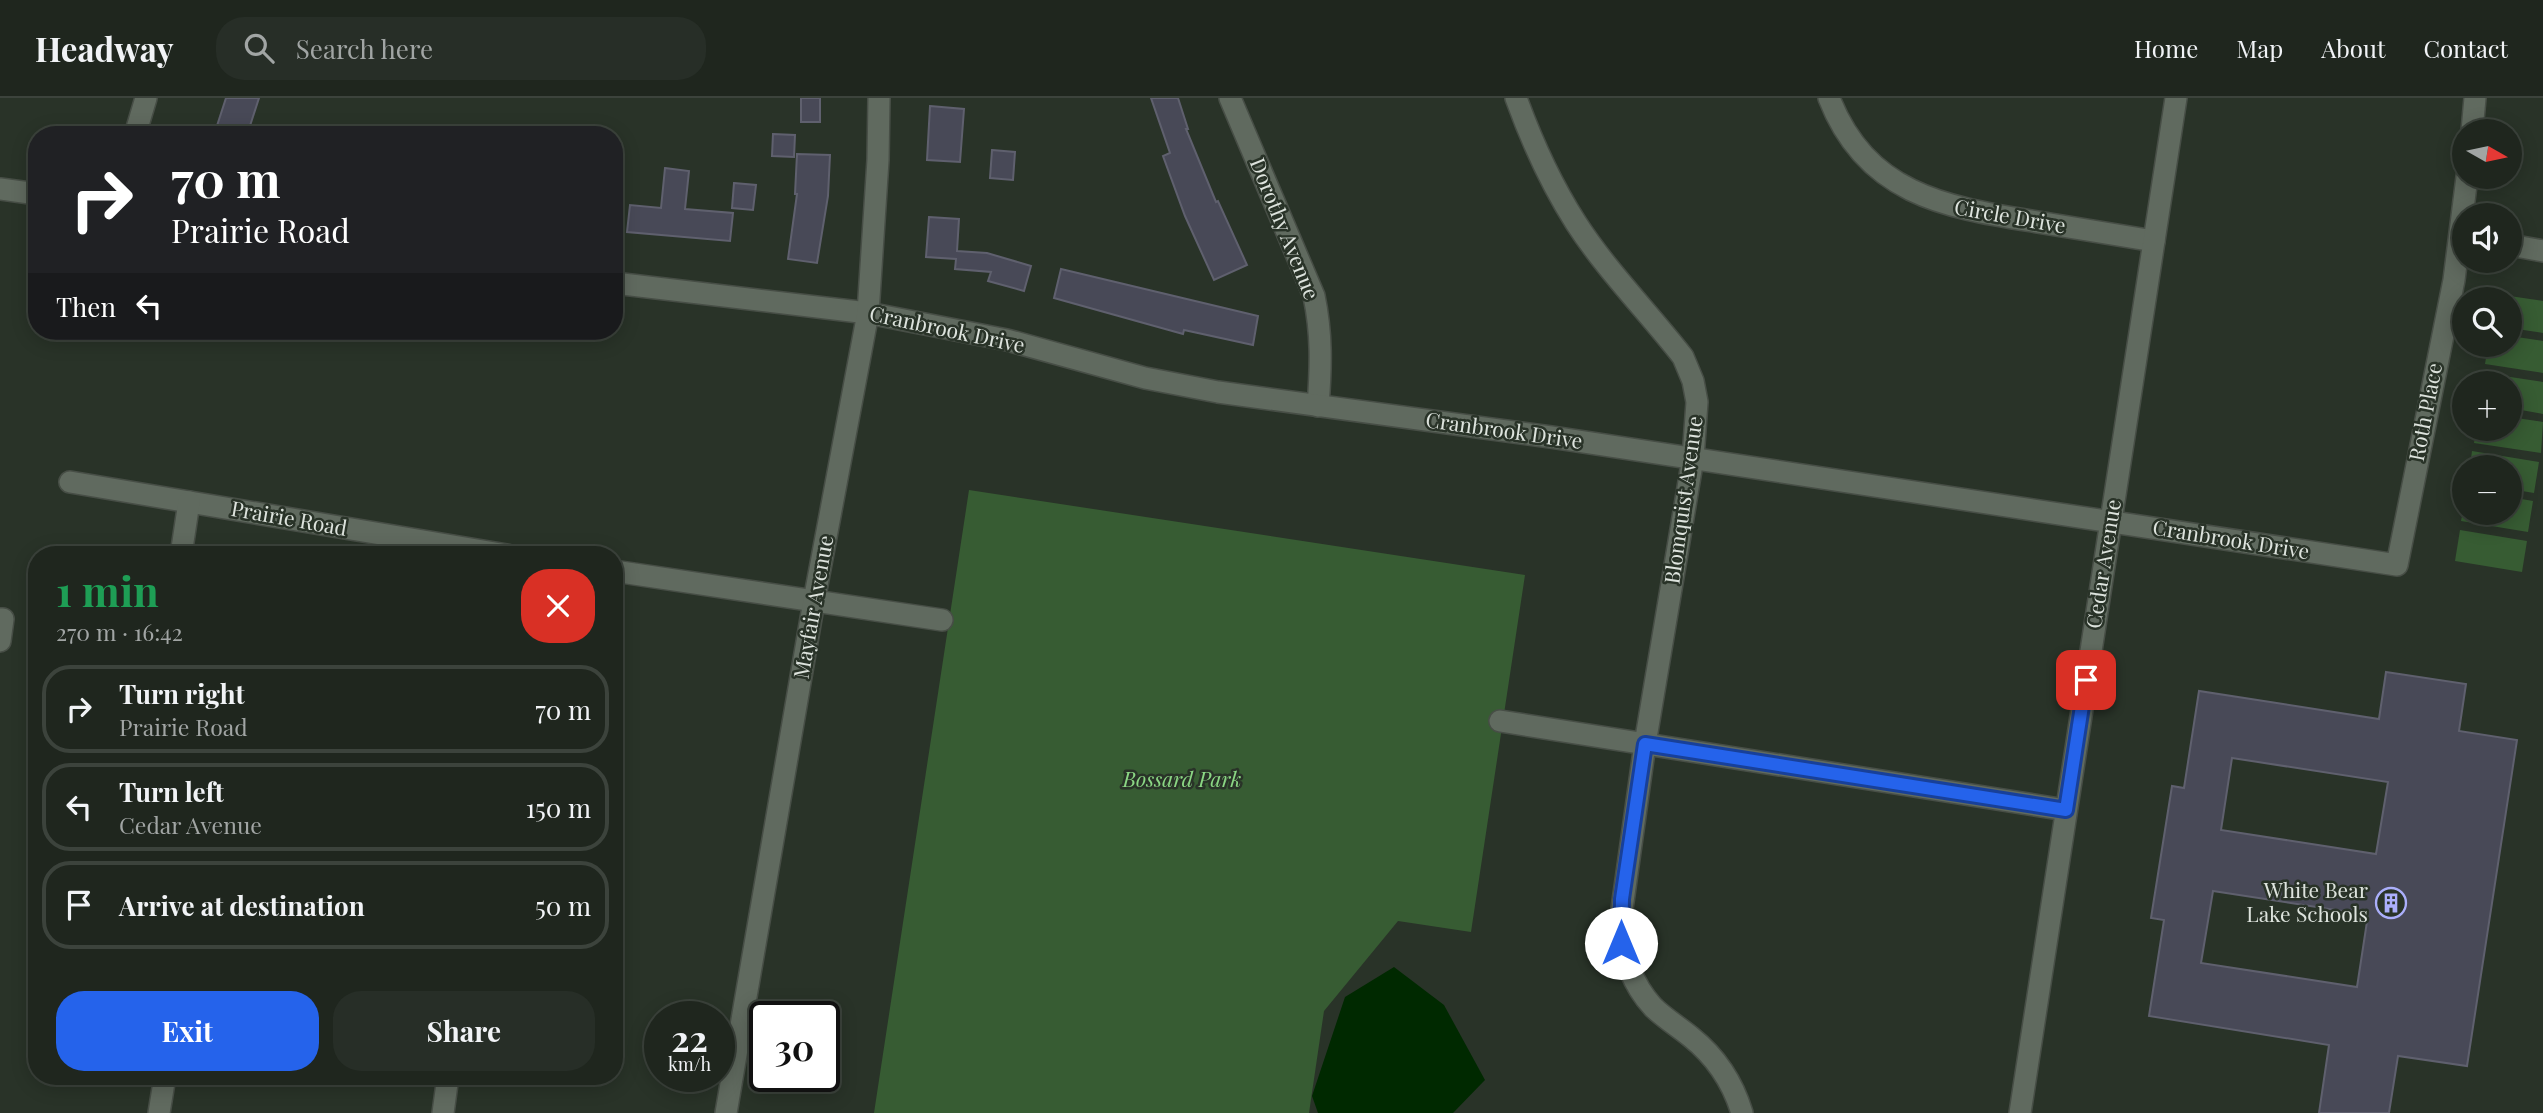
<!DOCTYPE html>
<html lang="en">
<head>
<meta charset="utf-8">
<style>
	:root { --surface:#1f261e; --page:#272e27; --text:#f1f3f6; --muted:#a1a5a4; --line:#3c433c; --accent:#2563eb }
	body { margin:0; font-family:"Playfair Display",serif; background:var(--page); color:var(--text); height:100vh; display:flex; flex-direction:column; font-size:26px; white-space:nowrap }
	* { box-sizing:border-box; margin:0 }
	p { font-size:23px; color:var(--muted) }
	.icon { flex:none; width:38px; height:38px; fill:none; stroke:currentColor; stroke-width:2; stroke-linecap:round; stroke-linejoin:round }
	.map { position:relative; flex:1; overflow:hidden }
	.sheet { position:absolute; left:28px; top:448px; width:595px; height:539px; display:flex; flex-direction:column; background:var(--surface); border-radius:28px; box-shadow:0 4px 18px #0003,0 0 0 2px var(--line) }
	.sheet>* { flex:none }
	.guide { position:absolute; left:28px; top:28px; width:595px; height:214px; border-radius:28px; box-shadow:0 4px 18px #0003,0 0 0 2px var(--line); background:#202124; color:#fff; overflow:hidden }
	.needle { width:46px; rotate:99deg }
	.fabs { position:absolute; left:2452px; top:21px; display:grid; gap:14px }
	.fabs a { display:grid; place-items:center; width:70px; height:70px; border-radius:50%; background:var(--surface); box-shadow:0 4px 18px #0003,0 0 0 2px var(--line); font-size:35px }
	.speed { position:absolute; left:644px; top:903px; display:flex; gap:14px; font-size:35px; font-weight:700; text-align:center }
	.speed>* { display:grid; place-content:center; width:91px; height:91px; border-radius:50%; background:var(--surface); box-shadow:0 4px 18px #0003,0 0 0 2px var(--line); line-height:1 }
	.speed small { font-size:18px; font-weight:400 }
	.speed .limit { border:4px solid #111; border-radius:10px; background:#fff; color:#111 }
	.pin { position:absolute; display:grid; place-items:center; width:60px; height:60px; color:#fff; margin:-30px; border-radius:14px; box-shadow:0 4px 10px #0006 }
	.me { position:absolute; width:77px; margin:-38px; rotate:0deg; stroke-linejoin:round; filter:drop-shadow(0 0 5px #0008) }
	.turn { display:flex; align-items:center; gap:24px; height:147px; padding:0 28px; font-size:32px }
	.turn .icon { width:91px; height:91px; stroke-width:2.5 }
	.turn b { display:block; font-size:49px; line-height:60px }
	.then { display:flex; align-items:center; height:66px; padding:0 28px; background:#0003; gap:14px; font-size:26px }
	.round { display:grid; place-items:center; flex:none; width:74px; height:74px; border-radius:28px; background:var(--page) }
	.headline { display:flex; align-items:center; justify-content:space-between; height:119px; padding:0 28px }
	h1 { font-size:42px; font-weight:700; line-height:52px; color:#1e9e55 }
	.button { display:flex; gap:14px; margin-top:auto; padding:14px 28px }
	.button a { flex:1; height:80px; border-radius:28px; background:var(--accent); color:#fff; font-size:28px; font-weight:700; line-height:80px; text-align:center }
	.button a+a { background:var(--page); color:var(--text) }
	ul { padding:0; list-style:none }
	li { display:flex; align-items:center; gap:21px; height:88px; margin:0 14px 10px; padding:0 14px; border:4px solid var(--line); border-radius:28px }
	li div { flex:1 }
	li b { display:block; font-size:26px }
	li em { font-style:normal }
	header { display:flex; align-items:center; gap:42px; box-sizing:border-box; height:98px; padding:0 35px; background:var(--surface); border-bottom:2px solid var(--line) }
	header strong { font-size:33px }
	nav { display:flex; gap:38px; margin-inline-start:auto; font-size:24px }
	.search { width:490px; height:63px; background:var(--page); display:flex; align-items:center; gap:18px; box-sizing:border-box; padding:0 24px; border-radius:28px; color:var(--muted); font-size:26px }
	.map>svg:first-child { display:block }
	.green { fill:#375c33 }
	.water { fill:#002900 }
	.building { fill:#484957; stroke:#5f606e; stroke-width:2; fill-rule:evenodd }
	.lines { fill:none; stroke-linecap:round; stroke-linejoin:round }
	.minor-casing { stroke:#474e46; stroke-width:24 }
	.minor { stroke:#606a5f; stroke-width:21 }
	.route-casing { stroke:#184099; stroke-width:18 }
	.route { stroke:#2563eb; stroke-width:12 }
	.labels { text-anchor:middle; stroke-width:5; stroke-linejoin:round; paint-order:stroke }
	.street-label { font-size:21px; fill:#dde3dd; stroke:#293328 }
	.park-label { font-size:21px; font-style:italic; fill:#8bd784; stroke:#293328 }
	.poi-label { font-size:21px; fill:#dde3dd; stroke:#293328; text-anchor:end }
</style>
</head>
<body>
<header>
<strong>Headway</strong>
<div class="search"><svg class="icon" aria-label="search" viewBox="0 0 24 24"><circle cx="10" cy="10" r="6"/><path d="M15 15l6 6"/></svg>Search here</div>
<nav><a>Home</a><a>Map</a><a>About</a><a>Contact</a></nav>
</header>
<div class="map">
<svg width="2543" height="1015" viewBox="0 0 2543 1015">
	<rect width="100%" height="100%" fill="#293328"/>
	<g class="green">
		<polygon points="2496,196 2543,203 2543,235 2510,230 2510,201 2496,201"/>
		<polygon points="2510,238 2543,243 2543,275 2485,266 2488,247 2510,247"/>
		<polygon points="2484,275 2543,284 2543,316 2510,310 2510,285 2483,285"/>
		<polygon points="2510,319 2543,324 2541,355 2474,345 2476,331 2510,331"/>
		<polygon points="2472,353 2539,364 2534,395 2510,391 2510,369 2470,369"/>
		<polygon points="969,392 1525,477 1471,834 1398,823 1324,913 1309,1015 874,1015"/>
		<polygon points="2510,399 2533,403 2528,434 2461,423 2464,407 2464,415 2510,415"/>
		<polygon points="2460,432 2527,443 2522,474 2455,463"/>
	</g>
	<polygon class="water" points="1394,869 1444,907 1485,982 1453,1015 1318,1015 1312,998 1345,899"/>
	<g class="building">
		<polygon points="226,0 259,0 247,37 214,37"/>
		<rect x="801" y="0" width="19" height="24"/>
		<polygon points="1151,0 1178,0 1188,31 1186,31 1216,104 1218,103 1247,167 1214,182 1185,118 1163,58 1170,55"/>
		<polygon points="930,8 964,11 960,64 927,62"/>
		<polygon points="773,36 795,37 794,59 772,58"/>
		<polygon points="992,52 1015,54 1013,82 990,80"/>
		<polygon points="797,56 830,57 828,98 817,165 788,161 797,96 795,96"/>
		<polygon points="665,70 689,73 685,111 733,115 730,143 627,134 630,107 661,110"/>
		<polygon points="734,85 756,87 753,112 732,110"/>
		<polygon points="929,119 959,121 957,153 987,155 1031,168 1024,193 988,183 991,174 955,171 956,161 926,159"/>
		<polygon points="1061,171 1258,218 1253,247 1184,232 1183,236 1054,200"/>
		<path d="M 2386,574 L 2466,586 L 2459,633 L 2517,642 L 2467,968 L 2398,958 L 2389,1015 L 2319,1015 L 2329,947 L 2149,918 L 2164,822 L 2151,820 L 2172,688 L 2184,690 L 2199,593 L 2379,621 ZM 2232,660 L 2388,684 L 2376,756 L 2221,732 ZM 2213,793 L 2368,817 L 2357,889 L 2201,865 Z"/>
	</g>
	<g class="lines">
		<g class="minor-casing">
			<g id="minor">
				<path d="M 1230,0 L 1314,198 C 1322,236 1321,269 1318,308"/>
				<path d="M 1516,0 C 1532,44 1551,86 1576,125 C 1607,173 1648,214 1683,259 L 1693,283 L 1697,304 L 1693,360 L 1645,646 L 1620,825 C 1622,856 1631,885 1653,909 C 1664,920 1679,929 1691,939 C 1716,959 1733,985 1742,1015"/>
				<path d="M 1829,0 C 1866,95 1943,109 2032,123 C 2073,130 2113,136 2154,143"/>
				<polyline points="2472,33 2475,0"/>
				<polyline points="135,37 146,0"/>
				<polyline points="0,91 37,96"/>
				<polyline points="2510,147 2543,153"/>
				<polyline points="614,185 868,215 1007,242 1145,280 1218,294 1551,339 2397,467 2454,182 2467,79"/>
				<polyline points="70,384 507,457"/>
				<polyline points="181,457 189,404"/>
				<polyline points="614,473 942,522"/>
				<polyline points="0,521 3,521 0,543"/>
				<polyline points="1500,623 2066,712"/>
				<polyline points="159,1015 165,978"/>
				<polyline points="443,1015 448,978"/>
				<polyline points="726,1015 814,503 868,215 878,62 879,0"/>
				<polyline points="2020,1015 2176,0"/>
			</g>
		</g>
		<use href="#minor" class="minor"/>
	</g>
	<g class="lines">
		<g class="route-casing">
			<polyline id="route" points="1621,845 1622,801 1645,646 2066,712 2086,582"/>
		</g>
		<use href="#route" class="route"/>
	</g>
	<defs>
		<g id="building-ring" transform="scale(1.575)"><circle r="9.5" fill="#293328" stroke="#abaffb" stroke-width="1.5"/><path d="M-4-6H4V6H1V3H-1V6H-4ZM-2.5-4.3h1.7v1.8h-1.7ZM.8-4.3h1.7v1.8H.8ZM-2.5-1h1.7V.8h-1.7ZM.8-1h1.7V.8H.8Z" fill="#abaffb"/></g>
	</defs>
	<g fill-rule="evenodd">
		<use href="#building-ring" x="2391" y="805"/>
	</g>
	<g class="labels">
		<g class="street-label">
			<text transform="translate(2010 119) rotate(10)" y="7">Circle Drive</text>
			<text transform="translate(1284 131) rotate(68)" y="7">Dorothy Avenue</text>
			<text transform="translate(947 232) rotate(12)" y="7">Cranbrook Drive</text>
			<text transform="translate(2426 314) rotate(-79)" y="7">Roth Place</text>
			<text transform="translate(1504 333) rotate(8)" y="7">Cranbrook Drive</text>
			<text transform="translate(1684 402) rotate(-82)" y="7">Blomquist Avenue</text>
			<text transform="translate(289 421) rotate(10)" y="7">Prairie Road</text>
			<text transform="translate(2231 442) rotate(9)" y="7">Cranbrook Drive</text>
			<text transform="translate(2104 466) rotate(-81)" y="7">Cedar Avenue</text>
			<text transform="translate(814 509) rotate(-80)" y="7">Mayfair Avenue</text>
		</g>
		<g class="park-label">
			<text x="1182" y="689">Bossard Park</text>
		</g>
		<g class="poi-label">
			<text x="2368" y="800">White Bear<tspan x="2368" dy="24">Lake Schools</tspan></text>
		</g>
	</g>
</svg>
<div class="fabs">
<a><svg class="needle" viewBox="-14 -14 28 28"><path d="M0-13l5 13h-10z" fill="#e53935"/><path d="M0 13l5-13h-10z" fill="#a1a5a4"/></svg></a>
<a><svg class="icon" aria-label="sound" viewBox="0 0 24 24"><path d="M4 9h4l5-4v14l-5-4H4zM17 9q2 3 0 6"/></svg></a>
<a><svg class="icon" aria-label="search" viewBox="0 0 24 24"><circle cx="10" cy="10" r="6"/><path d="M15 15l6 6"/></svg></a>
<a>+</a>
<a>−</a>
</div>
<div class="speed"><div>22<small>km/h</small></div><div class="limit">30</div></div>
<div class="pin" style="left:2086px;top:582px;background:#d93025"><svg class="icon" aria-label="arrive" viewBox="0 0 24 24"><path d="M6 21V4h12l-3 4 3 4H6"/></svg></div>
<svg class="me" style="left:1621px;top:845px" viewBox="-20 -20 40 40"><circle r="19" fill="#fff"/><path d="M0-13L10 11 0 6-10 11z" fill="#2563eb"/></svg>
<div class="guide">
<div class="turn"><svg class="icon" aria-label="right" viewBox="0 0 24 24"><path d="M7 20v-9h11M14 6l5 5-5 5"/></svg><div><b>70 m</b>Prairie Road</div></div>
<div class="then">Then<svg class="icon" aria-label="left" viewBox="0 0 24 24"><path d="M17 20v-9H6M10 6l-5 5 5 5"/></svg></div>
</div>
<section class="sheet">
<div class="headline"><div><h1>1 min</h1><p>270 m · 16:42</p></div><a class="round" style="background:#d93025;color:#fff"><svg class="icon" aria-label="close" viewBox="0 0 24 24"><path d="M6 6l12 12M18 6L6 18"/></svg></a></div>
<ul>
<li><svg class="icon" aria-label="right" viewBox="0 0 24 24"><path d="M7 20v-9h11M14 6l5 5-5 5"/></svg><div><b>Turn right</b><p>Prairie Road</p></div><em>70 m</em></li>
<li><svg class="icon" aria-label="left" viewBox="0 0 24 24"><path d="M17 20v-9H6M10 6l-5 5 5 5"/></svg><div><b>Turn left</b><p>Cedar Avenue</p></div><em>150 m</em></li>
<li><svg class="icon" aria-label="arrive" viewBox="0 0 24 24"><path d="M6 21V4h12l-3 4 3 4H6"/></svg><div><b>Arrive at destination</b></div><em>50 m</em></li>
</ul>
<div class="button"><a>Exit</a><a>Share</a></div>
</section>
</div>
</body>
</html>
